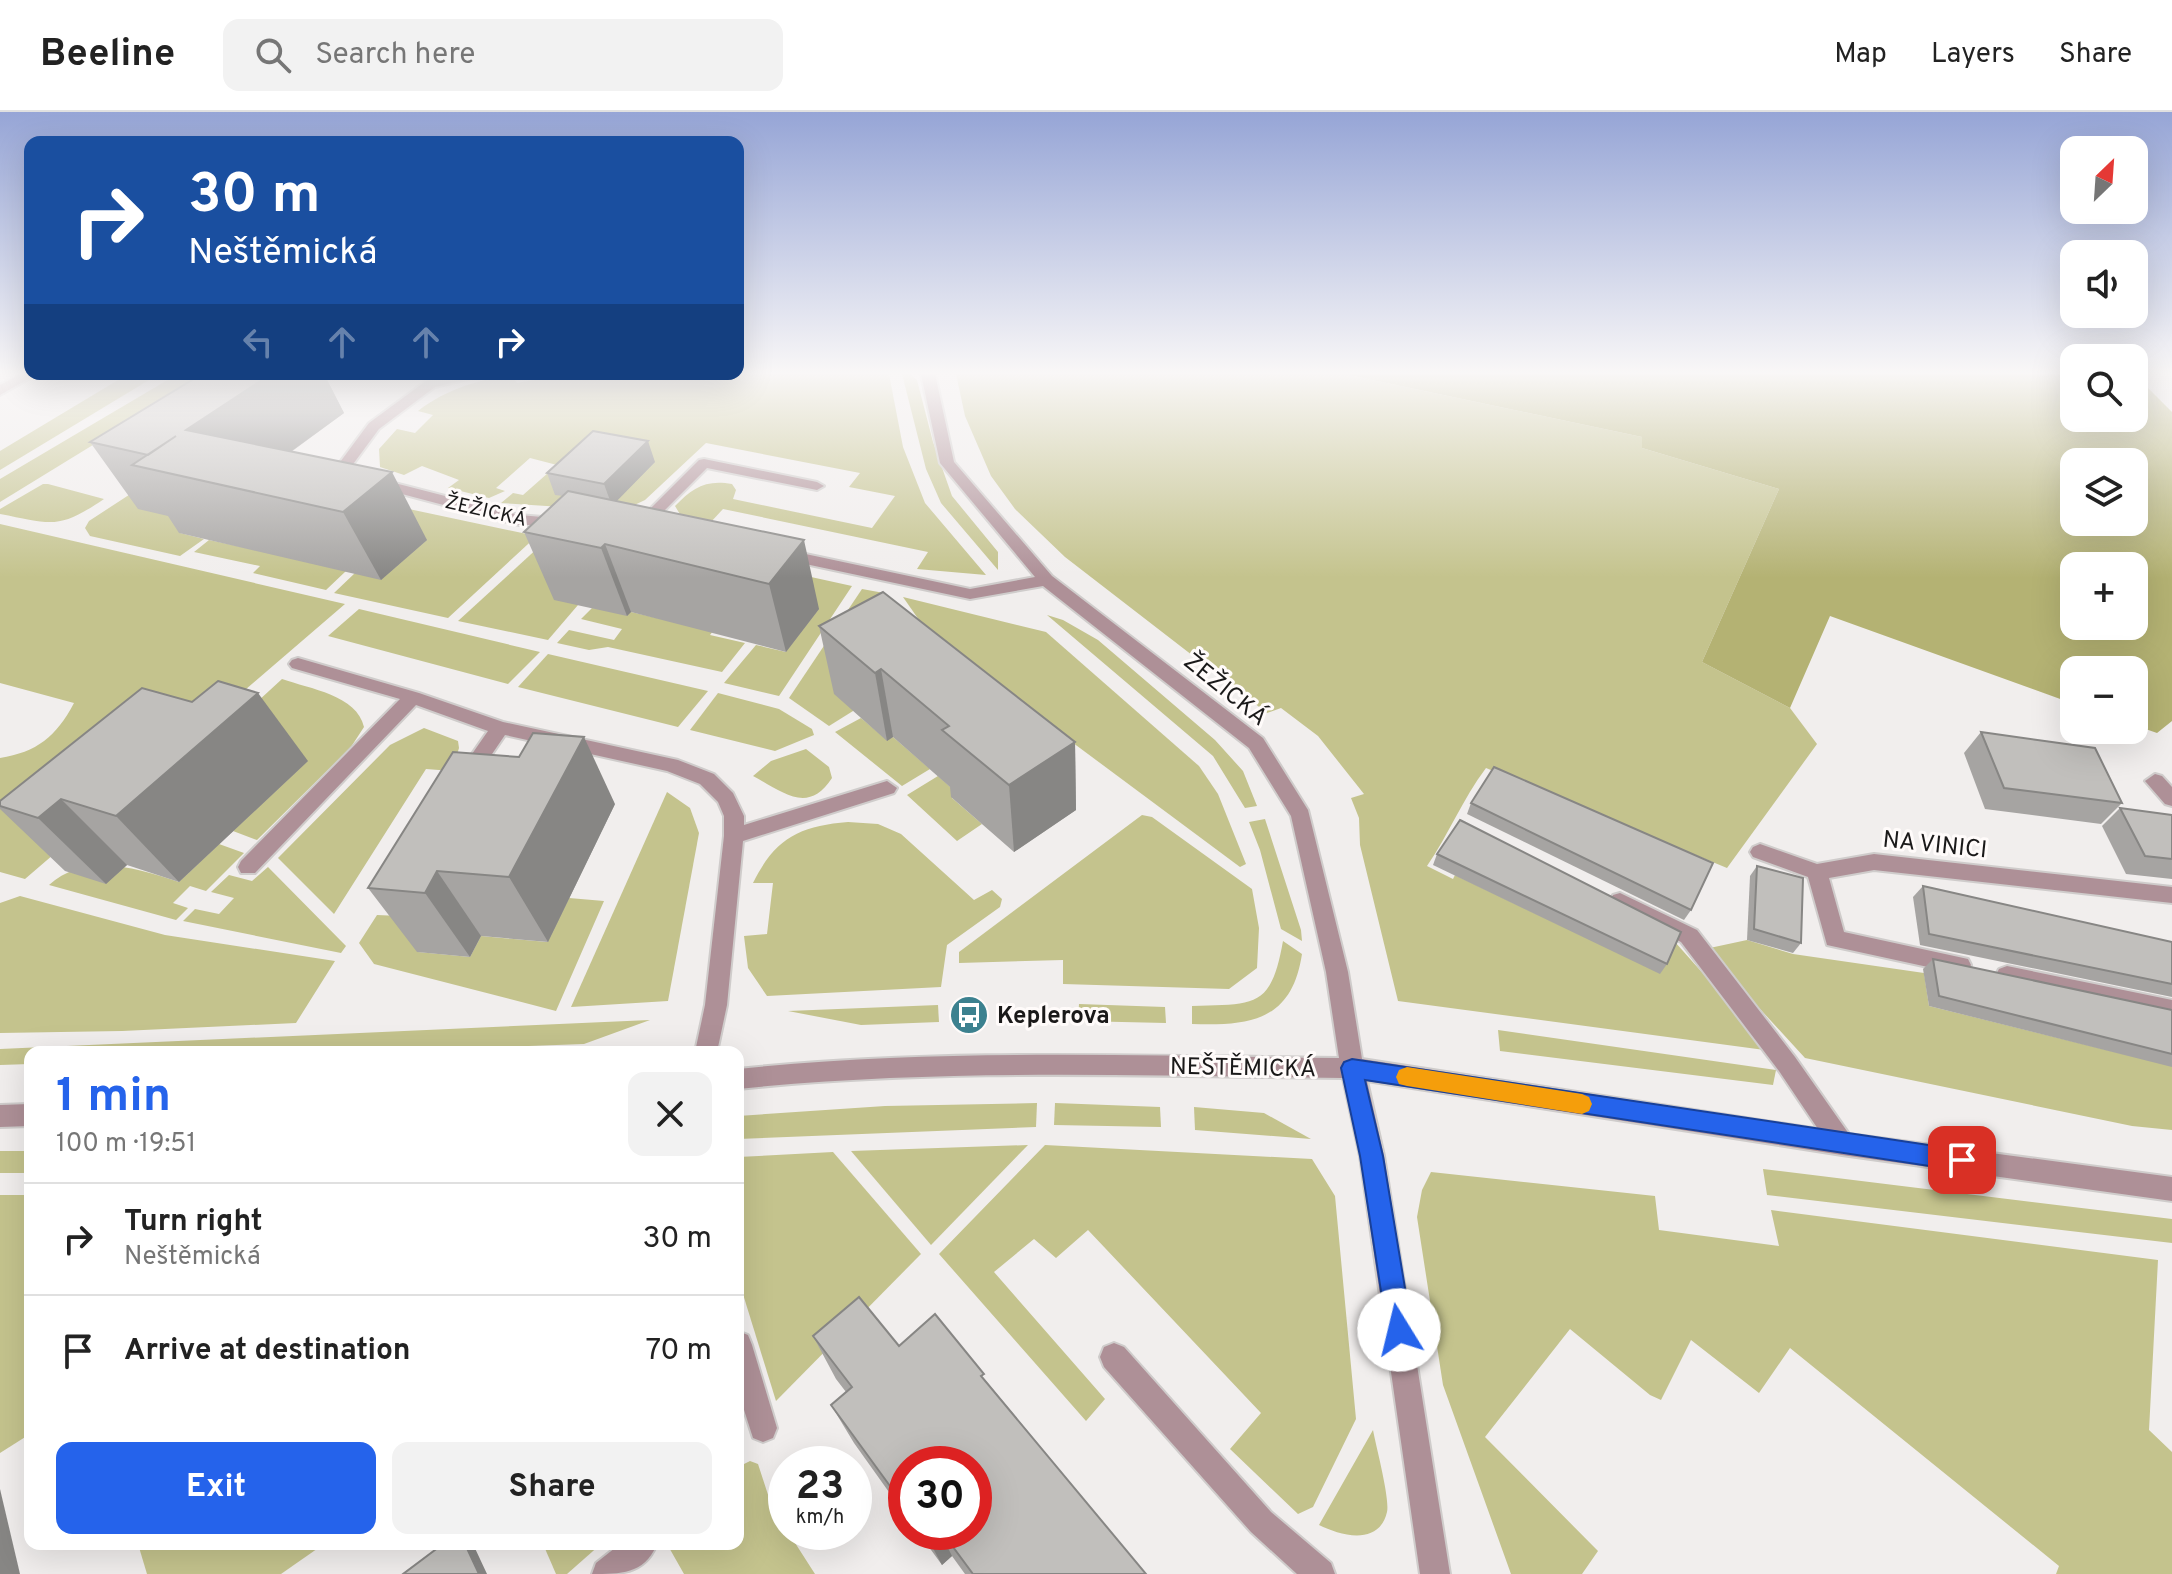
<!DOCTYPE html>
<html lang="en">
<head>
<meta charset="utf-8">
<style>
	:root { --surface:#fff; --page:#f2f2f2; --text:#222; --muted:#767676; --line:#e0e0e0; --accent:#2563eb }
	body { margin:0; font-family:Overpass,sans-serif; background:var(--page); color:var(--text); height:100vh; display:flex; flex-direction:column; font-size:30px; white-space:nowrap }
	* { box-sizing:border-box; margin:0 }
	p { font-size:26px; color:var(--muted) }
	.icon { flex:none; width:44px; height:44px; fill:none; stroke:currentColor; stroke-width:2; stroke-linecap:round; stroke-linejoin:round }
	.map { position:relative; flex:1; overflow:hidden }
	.drawer { position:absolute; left:24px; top:934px; width:720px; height:504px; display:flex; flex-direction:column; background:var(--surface); border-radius:16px; box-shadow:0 8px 32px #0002 }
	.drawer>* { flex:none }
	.hud { position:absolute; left:24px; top:24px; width:720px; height:244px; border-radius:16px; box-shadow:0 8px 32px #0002; background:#1a4fa0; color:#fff; overflow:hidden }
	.needle { width:52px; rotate:25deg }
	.fabs { position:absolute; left:2060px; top:24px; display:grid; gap:16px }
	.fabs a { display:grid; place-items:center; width:88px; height:88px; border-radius:16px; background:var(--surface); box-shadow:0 8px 32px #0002; font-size:40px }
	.speed { position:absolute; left:768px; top:1334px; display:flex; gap:16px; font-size:40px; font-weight:700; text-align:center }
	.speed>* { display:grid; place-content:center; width:104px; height:104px; border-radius:50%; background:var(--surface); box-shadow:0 8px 32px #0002; line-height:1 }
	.speed small { font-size:20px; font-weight:400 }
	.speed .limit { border:12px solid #d22; background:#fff; color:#111 }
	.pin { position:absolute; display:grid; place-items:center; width:68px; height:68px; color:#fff; margin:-34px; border-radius:16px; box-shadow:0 4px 12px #0006 }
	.me { position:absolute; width:88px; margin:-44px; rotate:351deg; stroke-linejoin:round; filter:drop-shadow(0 0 6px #0008) }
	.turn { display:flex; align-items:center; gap:28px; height:168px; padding:0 32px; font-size:36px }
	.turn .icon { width:104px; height:104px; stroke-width:2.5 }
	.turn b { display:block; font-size:56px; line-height:68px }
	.lanes { display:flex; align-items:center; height:76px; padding:0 32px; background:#0003; justify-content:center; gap:40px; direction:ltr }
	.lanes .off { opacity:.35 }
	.round { display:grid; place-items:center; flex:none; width:84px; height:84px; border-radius:16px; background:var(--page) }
	.head { display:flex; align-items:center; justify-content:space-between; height:136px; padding:0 32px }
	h1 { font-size:48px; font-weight:700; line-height:60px; color:var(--accent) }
	.primary-button { display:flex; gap:16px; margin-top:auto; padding:16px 32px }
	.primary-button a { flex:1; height:92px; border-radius:16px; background:var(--accent); color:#fff; font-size:32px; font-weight:700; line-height:92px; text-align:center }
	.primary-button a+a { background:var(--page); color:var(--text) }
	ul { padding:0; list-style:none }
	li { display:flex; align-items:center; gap:24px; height:112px; padding:0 32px; border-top:2px solid var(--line) }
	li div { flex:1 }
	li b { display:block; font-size:30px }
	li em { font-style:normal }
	header { display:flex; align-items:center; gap:48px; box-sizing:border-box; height:112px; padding:0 40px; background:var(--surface); border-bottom:2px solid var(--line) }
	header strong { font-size:38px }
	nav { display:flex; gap:44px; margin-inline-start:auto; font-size:28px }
	.search { width:560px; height:72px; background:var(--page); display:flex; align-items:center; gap:20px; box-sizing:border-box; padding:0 28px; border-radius:16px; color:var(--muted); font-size:30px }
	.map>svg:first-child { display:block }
	.green { fill:#c4c38d }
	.forest { fill:#b4b273; fill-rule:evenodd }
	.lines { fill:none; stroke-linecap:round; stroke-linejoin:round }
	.minor-casing { stroke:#cfcccb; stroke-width:4 }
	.minor { fill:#ae9097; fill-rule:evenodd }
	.wall { fill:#a6a4a2 }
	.shaded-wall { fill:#878684 }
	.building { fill:#c1bfbc; stroke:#878684; stroke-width:2 }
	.route { fill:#2563eb; stroke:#184099; stroke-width:2 }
	.slow { fill:#f59e0b }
	.labels { text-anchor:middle; stroke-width:6; stroke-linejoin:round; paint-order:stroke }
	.far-street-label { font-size:20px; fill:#1a1919; stroke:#fffbfa }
	.street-label { font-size:24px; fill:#1a1919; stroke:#fffbfa }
	.poi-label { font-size:24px; font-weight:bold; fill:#1a1919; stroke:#fffbfa; text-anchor:start }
</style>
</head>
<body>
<header>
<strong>Beeline</strong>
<div class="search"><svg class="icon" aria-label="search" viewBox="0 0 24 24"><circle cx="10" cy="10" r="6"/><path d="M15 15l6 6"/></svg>Search here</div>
<nav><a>Map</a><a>Layers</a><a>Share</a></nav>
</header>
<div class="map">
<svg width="2172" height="1462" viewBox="0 0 2172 1462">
	<rect width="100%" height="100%" fill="#f1eeed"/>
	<g class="green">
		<polygon points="128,262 159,262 0,358 0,339"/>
		<path d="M 511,262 L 517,271 L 568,262 L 889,262 L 903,335 L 925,391 L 986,463 L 917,457 L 928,440 L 723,397 L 710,411 L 681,404 L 675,394 C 692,376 706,367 732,372 L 736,378 L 733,387 L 872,416 L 895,384 L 849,375 L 860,361 L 706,331 L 645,388 L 626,397 L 571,386 L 562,395 L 501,391 L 513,381 L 523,383 L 557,353 L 530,346 L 496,376 L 505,379 L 489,386 L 448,376 L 459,368 L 422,354 L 404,363 L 380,355 L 379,337 L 397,317 L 415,321 L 433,303 L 418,299 C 446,277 477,269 511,262 Z"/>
		<polygon points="902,262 910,262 917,268 933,330 952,384 998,440 998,458 941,391 926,357"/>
		<path d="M 956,262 L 1344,262 L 1642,325 L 1642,336 L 1779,377 L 1702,550 L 1790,596 L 1817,632 L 1727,756 L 1486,656 C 1462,688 1449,722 1427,754 L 1453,767 L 1455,763 L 1660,861 L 1675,830 L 1772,939 L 1398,889 L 1360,733 L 1359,706 L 1351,686 L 1364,682 L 1318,624 L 1281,596 L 1267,601 L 1065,445 L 1015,397 L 991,364 L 965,304 Z"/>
		<polygon points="176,263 207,263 0,390 0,367"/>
		<polygon points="158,364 194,410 180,421 204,427 180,444 90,424 85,416 89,409"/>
		<path d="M 43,372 L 48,372 L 104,387 C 58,418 53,412 0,402 L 0,397 Z"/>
		<polygon points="390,393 527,422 540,421 448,506 334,481 355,461"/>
		<path d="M 0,412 L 345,492 L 25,767 L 0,760 L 0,646 C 37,640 56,625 74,591 L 0,571 Z"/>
		<polygon points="553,422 578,493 548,528 458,509"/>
		<polygon points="209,428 242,435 247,432 346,459 326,478 253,461 260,454 194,440"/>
		<polygon points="770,456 852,474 779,584 724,571 756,533 786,540"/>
		<polygon points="862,477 884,481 853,599 829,614 789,586"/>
		<polygon points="903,485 1046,520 1199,654 1218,682 1246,752 1240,755 944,535 919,508"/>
		<polygon points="592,496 631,500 713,519 710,523 745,531 722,560 608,535 589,538 557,531 569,518 614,528 622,517 581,507"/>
		<polygon points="359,497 540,540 508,572 328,524"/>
		<polygon points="1047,503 1063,508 1098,528 1215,628 1243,659 1257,694 1245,696 1213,644"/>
		<polygon points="548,542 708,579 678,615 518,575"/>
		<path d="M 282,567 C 310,577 357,583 364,615 L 351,635 L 257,728 L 233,719 L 198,644 Z"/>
		<polygon points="718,581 779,597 812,617 814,623 775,639 690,618"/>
		<polygon points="861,606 887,628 893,625 930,657 902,674 835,620"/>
		<polygon points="424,616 458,629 459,636 452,659 426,657 334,802 278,746 390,633"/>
		<path d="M 806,637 L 829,655 L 832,666 C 808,703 783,680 753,664 L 771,649 Z"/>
		<polygon points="938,664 957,681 952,686 982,712 957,729 907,683"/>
		<polygon points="667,680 690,696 699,721 668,889 571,895"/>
		<polygon points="1142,703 1152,705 1252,777 1259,816 1257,856 1229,877 1063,872 1063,848 959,851 959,840"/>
		<polygon points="1265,707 1301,818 1302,829 1281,817 1260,738 1249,710"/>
		<path d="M 848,710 L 878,712 L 901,722 L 974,788 L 992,778 L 1002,787 L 1000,795 L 947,833 L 941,875 L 767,884 L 748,856 L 744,824 L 767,822 L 773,771 L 753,771 C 775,726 800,714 848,710 Z"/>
		<path d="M 219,732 L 244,741 L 206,779 L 190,774 L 173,791 L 188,796 L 176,808 L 49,773 C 86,740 136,756 179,770 Z"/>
		<polygon points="268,755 346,834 341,841 183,809 195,797 219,802 234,786 211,780 229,763 252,769"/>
		<polygon points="20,784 165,823 335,849 296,911 122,919 0,921 0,791"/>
		<polygon points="569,786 604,789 556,899 374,852 359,831 377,803 400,804 418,840 470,845 481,824 547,830"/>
		<polygon points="1747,828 1793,842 1924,861 1929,894 2172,954 2172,1018 2132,1014 1805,946 1705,837"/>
		<path d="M 1283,829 L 1302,842 C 1292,908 1252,914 1192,912 L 1192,894 C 1255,892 1271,897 1283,829 Z"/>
		<polygon points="1079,892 1165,895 1166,911 1078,909"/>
		<polygon points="938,893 939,910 861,913 788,899"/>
		<polygon points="650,908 584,932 359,940 30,940 30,952 0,953 0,937"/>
		<polygon points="1498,918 1776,958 1773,973 1500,939"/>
		<polygon points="1037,991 1036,1015 738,1027 738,1004 885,994"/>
		<polygon points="1055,991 1160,995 1161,1015 1054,1013"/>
		<polygon points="1194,995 1264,1001 1311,1027 1195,1018"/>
		<polygon points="1028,1033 931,1133 851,1039"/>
		<polygon points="1045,1033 1312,1047 1335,1084 1356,1307 1313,1395 1298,1402 1230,1337 1261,1301 1088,1118 1056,1146 1034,1127 994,1160 1105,1287 1086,1309 939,1142"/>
		<rect x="0" y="1039" width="30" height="22"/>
		<polygon points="833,1040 921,1142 776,1289 738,1166 738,1045"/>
		<polygon points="1763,1057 2172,1107 2172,1131 1767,1083"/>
		<polygon points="1431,1060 1655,1084 1659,1118 1779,1134 1771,1098 2158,1148 2149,1318 2172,1340 2172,1462 2056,1462 2059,1454 1790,1236 1759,1281 1691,1228 1661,1288 1650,1283 1570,1217 1485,1325 1598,1439 1582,1462 1511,1462 1443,1273 1417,1105 1422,1078"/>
		<polygon points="0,1083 30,1083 30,1322 0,1341"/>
		<path d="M 1373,1318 C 1376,1334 1390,1387 1387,1400 C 1379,1434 1341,1424 1319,1413 Z"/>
		<polygon points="750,1349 758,1352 772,1395 815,1462 684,1462 667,1432 738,1432 738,1355"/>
		<polygon points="138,1432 324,1432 281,1462 147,1462"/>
		<polygon points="543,1432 601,1432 567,1462 556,1462"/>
	</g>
	<path class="forest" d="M 1344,262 L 2074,262 L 2074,306 L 2134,306 L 2134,262 L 2172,300 L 2172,609 L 2157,621 L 2134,613 L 2134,558 L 2074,558 L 2074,592 L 1830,504 L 1790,596 L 1702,550 L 1779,377 L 1642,336 L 1642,325 ZM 2074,350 L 2134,350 L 2134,410 L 2074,410 ZM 2134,454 L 2134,514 L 2074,514 L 2074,454 Z"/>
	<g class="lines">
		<g class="minor-casing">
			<g id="minor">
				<polygon points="21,262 37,262 0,283 0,273"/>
				<polygon points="461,262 488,262 435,275 379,317 348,359 519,403 566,407 566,413 519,413 334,364 332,361 369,311 426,269"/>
				<path d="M 921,262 L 935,262 L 954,350 L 1052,464 L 1263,626 L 1308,698 L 1348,860 L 1362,947 L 1818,1017 L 1779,959 L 1681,830 L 1613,795 L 1610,789 L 1613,783 L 1620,781 L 1697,818 L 1795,945 L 1849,1022 L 2172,1065 L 2172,1089 L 1842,1043 L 1367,969 L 1384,1044 L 1450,1462 L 1420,1462 L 1360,1044 L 1343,966 C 1142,964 938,956 738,977 L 738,957 C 937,936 1139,944 1339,946 L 1326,860 L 1291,704 L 1249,636 L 1043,474 L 970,487 L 782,447 L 774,442 L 782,437 L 970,477 L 1035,465 L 940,351 Z"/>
				<polygon points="704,347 817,370 824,374 817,378 707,356 648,415 638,415 638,409 699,348"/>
				<polygon points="298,546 419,581 503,610 678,648 714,662 733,681 744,704 744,713 887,669 897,676 894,681 743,729 727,893 717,940 695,940 705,893 724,724 724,704 718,690 700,672 667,659 505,623 475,667 468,669 458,662 488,619 416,593 255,761 241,761 238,755 241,749 400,587 292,556 289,552 292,548"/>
				<polygon points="2155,662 2162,664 2172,675 2172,694 2165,692 2145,669"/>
				<polygon points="1760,732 1817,752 1874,742 2172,775 2172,791 1874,758 1829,766 1844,820 1968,847 1971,853 1968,859 1960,862 1827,833 1808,765 1753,745 1750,740 1753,735"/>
				<polygon points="2007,854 2172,888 2172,908 1999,869 1996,863 1999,857"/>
				<polygon points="30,992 30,1014 0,1015 0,993"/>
				<polygon points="738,1219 748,1223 752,1233 777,1316 773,1326 763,1330 753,1326 738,1279"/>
				<polygon points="1114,1231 1124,1235 1271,1400 1331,1451 1335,1462 1297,1462 1251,1420 1104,1255 1100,1245 1104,1235"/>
				<path d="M 620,1432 L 656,1434 C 644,1462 620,1462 592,1462 L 596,1451 Z"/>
			</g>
		</g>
		<use href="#minor" class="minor"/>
	</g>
	<g class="wall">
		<polygon points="202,262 324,262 344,301 291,340 427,428 381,468 179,421 168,404 138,397 90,330"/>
		<polygon points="655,350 616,389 819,497 786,540 631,500 627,504 554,488 524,420 563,384 555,383 547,361"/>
		<polygon points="819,514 1075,630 1076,698 1014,740 951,685 950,675 893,625 887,629 834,582"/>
		<polygon points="1981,620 2122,691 2101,712 1985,697 1964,641"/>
		<polygon points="308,649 179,770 127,753 106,772 65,759 0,697 0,689"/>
		<polygon points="1471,691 1691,798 1684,808 1467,702"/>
		<polygon points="615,692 548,830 481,824 470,845 417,840 368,776"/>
		<polygon points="2120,696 2172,703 2172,767 2126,762 2102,714"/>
		<polygon points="1437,742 1667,852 1660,862 1433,753"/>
		<polygon points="1757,754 1801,831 1793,841 1747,828 1750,764"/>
		<polygon points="1923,774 2172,830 2172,885 1920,833 1913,785"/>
		<polygon points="1933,847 2172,898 2172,955 1929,894 1923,857"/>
		<polygon points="813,1224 899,1234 986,1269 1146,1462 965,1462 952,1444 942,1453 918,1420 974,1420 906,1352 906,1404 854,1331 831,1293 846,1280 836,1267"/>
	</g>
	<g class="shaded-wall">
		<polygon points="271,262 324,262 344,301 239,377 186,318"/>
		<polygon points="648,329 655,350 612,394 604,372"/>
		<polygon points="392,360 427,428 381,468 343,400"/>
		<polygon points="804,428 819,497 786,540 769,472"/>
		<polygon points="605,432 631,500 627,504 601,436"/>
		<polygon points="881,557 893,625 887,629 875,561"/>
		<polygon points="258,581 308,649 179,770 116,704"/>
		<polygon points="584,625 615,692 548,830 509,765"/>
		<polygon points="1075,630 1076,698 1014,740 1009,673"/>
		<polygon points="61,687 127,753 106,772 38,706"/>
		<polygon points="437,759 481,824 470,845 425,781"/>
		<polygon points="0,1377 20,1462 0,1462"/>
		<polygon points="933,1420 940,1420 952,1444 942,1453 927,1425"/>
		<polygon points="465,1432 473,1432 487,1462 479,1462"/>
	</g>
	<g class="building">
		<polygon points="202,262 271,262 186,318 392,360 343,400 132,353 176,324 148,343 90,330"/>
		<polygon points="593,319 648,329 604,372 547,361"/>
		<polygon points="568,379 804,428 769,472 605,432 601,436 524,420"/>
		<polygon points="883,480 1075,630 1009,673 942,618 949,614 881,557 875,561 819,514"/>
		<polygon points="218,569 258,581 116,704 61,687 38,706 0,694 0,689 142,576 192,590"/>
		<polygon points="1981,620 2095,636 2122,691 2004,676"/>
		<polygon points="533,621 584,625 509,765 437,759 425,781 368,776 453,640 519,645"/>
		<polygon points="1494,655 1713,751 1691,798 1471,691"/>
		<polygon points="2120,696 2172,703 2172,747 2145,744"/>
		<polygon points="1460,708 1681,820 1667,852 1437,742"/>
		<polygon points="1757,754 1803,766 1801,831 1754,817"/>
		<polygon points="1923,774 2172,830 2172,872 1929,822"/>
		<polygon points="1933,847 2172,898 2172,942 1939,884"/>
		<polygon points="859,1185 899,1234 935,1202 984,1262 981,1264 1146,1462 973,1462 942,1420 974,1420 974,1352 906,1352 906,1396 831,1293 852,1275 813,1224"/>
		<polygon points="923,1420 933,1420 927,1425"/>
		<polygon points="443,1432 465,1432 479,1462 403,1462"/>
	</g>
	<linearGradient id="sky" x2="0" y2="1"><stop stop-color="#96a5d6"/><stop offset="0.56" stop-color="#f9f7f7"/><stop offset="1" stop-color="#f9f7f7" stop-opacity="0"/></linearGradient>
	<rect width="2172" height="466" fill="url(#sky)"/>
	<polygon class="route" points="1352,947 1962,1038 1970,1041 1973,1048 1970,1056 1962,1059 1365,968 1383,1044 1412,1218 1408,1227 1399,1230 1391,1227 1387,1218 1360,1044 1341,956 1344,950"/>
	<polygon class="slow" points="1407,955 1582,982 1589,985 1592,992 1589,999 1582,1002 1407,974 1399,972 1396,965 1399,958"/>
	<defs>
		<g id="bus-disc" transform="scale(2)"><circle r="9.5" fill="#3c818f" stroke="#fffbfa"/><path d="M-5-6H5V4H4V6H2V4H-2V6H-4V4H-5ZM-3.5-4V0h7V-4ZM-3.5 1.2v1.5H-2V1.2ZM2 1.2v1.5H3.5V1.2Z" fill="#fff"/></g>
	</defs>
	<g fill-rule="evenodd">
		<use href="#bus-disc" x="969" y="903"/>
	</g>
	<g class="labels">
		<g class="far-street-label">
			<text transform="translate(486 398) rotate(13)" y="7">ŽEŽICKÁ</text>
		</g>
		<g class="street-label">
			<text transform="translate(1226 577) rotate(39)" y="8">ŽEŽICKÁ</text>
			<text transform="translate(1935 732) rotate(6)" y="8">NA VINICI</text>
			<text transform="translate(1243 955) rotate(1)" y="8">NEŠTĚMICKÁ</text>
		</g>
		<g class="poi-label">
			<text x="997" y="911">Keplerova</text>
		</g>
	</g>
</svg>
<div class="fabs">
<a><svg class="needle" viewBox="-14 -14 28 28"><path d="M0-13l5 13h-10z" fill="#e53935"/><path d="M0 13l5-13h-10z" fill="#767676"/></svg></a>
<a><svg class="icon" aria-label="sound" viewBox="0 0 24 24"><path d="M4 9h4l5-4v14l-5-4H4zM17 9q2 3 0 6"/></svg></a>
<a><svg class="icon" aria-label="search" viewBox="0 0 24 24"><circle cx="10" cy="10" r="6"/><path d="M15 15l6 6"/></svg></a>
<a><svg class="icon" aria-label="layers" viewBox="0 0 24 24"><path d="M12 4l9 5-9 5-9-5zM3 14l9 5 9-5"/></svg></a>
<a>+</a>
<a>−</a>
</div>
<div class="speed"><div>23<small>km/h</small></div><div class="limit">30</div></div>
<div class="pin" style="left:1962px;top:1048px;background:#d93025"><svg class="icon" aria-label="arrive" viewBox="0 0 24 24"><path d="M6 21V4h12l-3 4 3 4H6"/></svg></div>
<svg class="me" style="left:1399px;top:1218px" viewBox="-20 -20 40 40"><circle r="19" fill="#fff"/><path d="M0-13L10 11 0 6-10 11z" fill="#2563eb"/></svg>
<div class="hud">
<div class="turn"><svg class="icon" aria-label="right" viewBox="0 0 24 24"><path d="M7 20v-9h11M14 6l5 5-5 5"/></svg><div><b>30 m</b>Neštěmická</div></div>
<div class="lanes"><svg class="icon off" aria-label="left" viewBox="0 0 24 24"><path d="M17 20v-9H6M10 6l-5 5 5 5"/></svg><svg class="icon off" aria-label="ahead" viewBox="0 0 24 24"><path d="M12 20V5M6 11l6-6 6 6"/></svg><svg class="icon off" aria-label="ahead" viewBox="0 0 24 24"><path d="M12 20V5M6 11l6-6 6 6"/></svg><svg class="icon" aria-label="right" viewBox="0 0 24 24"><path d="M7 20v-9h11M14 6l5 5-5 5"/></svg></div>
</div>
<section class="drawer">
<div class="head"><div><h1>1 min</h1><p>100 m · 19:51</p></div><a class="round"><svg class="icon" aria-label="close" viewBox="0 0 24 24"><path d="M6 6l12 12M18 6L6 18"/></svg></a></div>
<ul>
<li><svg class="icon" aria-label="right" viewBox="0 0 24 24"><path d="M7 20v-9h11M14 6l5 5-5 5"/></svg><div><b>Turn right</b><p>Neštěmická</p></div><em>30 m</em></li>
<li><svg class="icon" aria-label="arrive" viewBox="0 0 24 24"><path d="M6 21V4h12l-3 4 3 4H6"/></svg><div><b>Arrive at destination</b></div><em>70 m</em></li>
</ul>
<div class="primary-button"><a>Exit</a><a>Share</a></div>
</section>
</div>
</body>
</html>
